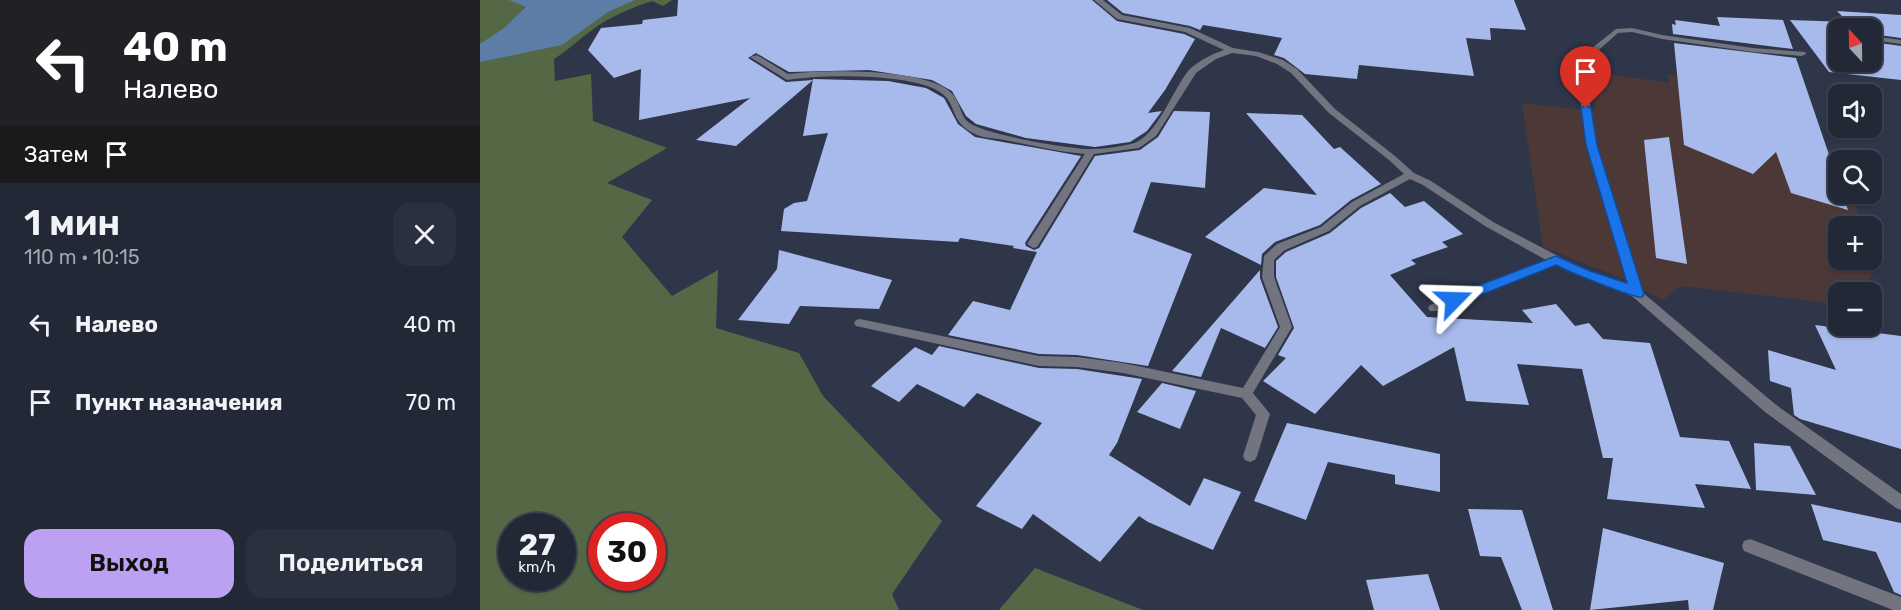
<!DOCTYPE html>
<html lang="ru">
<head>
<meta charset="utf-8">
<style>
	:root { --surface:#232837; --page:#2b303f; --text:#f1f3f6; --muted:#a3a6ad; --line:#404452; --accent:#bca0f2 }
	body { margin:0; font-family:Rubik,sans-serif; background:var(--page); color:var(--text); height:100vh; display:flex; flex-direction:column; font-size:22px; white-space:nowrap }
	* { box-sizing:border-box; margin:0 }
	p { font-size:20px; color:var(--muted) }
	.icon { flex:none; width:33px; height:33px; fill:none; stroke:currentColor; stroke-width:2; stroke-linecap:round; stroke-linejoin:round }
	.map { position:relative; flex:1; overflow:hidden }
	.drawer { display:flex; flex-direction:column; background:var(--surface); width:480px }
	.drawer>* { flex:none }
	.guide { background:#202124; color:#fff; overflow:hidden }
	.needle { width:39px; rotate:338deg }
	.buttons { position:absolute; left:1348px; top:18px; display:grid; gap:12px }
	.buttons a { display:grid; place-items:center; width:54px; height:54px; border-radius:12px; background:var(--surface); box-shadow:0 2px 4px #0004,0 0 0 2px var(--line); font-size:30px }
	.speed { position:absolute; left:18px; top:513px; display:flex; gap:12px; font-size:30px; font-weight:700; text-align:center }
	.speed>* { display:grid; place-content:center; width:78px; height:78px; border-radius:50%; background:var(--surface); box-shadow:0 2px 4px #0004,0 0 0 2px var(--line); line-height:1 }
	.speed small { font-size:15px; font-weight:400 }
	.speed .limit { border:9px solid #d22; background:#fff; color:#111 }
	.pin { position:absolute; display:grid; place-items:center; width:51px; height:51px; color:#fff; margin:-62px -26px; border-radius:50% 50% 50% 0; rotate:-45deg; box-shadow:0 0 6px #0007 }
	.pin .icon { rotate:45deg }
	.me { position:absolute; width:66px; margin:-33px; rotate:68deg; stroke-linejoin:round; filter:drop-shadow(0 0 4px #0008) }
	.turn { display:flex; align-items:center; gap:21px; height:126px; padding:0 24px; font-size:27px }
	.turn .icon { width:78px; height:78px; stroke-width:2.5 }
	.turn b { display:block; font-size:42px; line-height:51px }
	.then { display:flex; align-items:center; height:57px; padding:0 24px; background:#0003; gap:12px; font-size:22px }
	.round { display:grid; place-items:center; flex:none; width:63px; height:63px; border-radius:18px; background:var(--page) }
	.head { display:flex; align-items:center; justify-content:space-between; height:102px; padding:0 24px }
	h1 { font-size:36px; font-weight:600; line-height:45px }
	.action { display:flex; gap:12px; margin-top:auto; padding:12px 24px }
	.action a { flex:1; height:69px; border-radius:18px; background:var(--accent); color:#111; font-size:24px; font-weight:600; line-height:69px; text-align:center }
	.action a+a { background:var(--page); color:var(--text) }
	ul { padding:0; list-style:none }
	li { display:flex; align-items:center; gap:18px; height:78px; padding:0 24px }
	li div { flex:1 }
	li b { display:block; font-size:22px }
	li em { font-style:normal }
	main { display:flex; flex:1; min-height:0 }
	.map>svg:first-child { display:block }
	.commercial { fill:#4d3838 }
	.green { fill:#546846; fill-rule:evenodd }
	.water { fill:#5b7da6 }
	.building { fill:#a8baec }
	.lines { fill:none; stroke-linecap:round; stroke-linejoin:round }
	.minor { fill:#72747f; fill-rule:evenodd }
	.route { fill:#1a73e8; stroke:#114b97; stroke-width:1.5 }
</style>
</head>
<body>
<main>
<section class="drawer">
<div class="guide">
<div class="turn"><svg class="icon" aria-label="left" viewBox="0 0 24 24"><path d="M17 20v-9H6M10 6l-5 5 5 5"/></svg><div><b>40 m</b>Налево</div></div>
<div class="then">Затем<svg class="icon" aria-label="arrive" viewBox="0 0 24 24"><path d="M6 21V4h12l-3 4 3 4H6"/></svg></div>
</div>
<div class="head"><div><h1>1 мин</h1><p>110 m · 10:15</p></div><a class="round"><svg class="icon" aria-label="close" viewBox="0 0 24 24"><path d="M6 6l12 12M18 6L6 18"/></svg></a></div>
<ul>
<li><svg class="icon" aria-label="left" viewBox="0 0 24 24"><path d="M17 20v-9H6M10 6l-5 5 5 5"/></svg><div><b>Налево</b></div><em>40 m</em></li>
<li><svg class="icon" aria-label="arrive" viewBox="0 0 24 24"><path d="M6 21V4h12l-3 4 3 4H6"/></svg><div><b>Пункт назначения</b></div><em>70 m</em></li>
</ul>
<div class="action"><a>Выход</a><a>Поделиться</a></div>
</section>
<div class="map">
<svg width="1421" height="610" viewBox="0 0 1421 610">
	<rect width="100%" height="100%" fill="#2f3649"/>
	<polygon class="commercial" points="1113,72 1190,83 1188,74 1262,85 1281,133 1353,150 1359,164 1359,194 1370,194 1383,226 1359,226 1359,260 1392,260 1392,250 1396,259 1385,292 1359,292 1359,304 1201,286 1183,300 1141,278 1063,247 1042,103 1115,111"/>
	<g class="green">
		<path d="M 0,0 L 192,0 L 183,6 L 172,1 C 153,7 129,17 112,30 C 98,40 90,49 74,59 L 75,81 L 111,74 L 113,121 L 187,148 L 127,183 L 172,200 L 142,237 L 192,296 L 238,270 L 236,328 L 319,353 L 343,396 L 462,521 L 412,594 L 419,610 L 0,610 ZM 32,526 L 82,526 L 82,578 L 32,578 ZM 122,526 L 172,526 L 172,578 L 122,578 Z"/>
		<polygon points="555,568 663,610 519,610"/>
	</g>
	<polygon class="water" points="29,0 155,0 128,12 82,45 0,62 0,44 24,28 46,7"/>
	<g class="building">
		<polygon points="198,0 612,0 637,21 704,34 715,39 685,90 668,113 682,111 667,131 650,142 615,147 546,138 496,124 486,116 472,91 452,80 389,70 309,72 276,53 268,58 306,82 333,80 256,146 216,140 270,98 159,120 161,69 134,78 108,50 121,28 162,24 163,20 197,16"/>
		<polygon points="627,0 1034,0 1046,30 1010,28 1011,40 986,38 994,76 879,65 877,79 825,74 804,58 794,55 802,38 723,25 720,30 710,26 643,13"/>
		<polygon points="1357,11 1421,15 1421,38 1392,34 1392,28 1359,28 1359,62 1392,62 1392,42 1421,46 1421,80 1349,72 1310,20 1368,22"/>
		<polygon points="1237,17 1303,20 1313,49 1193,34 1192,24 1196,25 1195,20 1240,26"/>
		<polygon points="1194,43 1316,58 1359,184 1359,194 1362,194 1368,210 1311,193 1296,152 1273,174 1204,145"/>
		<polygon points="333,79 408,81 446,88 464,98 478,124 495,137 601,156 545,243 546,246 554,250 559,248 615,156 660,150 678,137 694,111 730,112 725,188 671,182 653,232 712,254 668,366 597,355 559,354 468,335 493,301 530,310 557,252 533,248 534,246 480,238 478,242 301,231 304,209 314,203 327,201 348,133 323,136"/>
		<polygon points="766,113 822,115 854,149 860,147 901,184 871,200 840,225 795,242 782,254 781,265 725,237 784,188 837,195"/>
		<polygon points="1189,137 1207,264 1176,258 1164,140"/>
		<polygon points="910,193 925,207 944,201 983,234 962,242 968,247 931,260 936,264 910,275 947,317 1053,323 1042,310 1076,304 1095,326 1109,323 1123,339 1170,343 1200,437 1249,441 1271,489 1215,484 1225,508 1127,499 1133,458 1123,458 1102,369 1037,364 1049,405 986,401 974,347 903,386 881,365 835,414 783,381 806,358 798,355 814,328 796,277 796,261 806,252 850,233 881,208"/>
		<polygon points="299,250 412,280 399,309 320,306 309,324 258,320 297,269"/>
		<polygon points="780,270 780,278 798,327 785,348 741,328 721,377 692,371"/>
		<polygon points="1335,325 1421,336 1421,449 1320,419 1314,415 1311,388 1290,381 1288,350 1356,370"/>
		<polygon points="459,346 559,368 597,369 662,379 637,443 629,455 710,506 724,478 761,492 733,550 668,522 659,516 620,562 553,514 542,529 496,506 562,423 497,393 484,407 437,384 419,402 391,386 435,347 452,355"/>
		<polygon points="682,383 716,391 700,429 657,412"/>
		<polygon points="807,423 960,454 960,492 915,484 915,475 848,462 826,520 774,501"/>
		<polygon points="1274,443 1310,446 1336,495 1276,490"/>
		<polygon points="1331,504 1421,523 1421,595 1414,592 1396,552 1343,540"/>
		<polygon points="988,509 1042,510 1073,610 1042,610 1021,557 1000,556"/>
		<polygon points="1123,528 1244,563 1233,610 1209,610 1208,600 1110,610"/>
		<polygon points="948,574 960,610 894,610 886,580"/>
	</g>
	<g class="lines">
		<g class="minor">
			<path d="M 614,0 L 623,0 L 642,15 L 710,28 L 753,48 L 778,52 L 803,60 L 817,69 L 855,109 L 915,156 L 934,173 L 951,181 L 1013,222 L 1080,257 L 1109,271 L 1148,284 L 1107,145 L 1096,70 L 1098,59 L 1136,29 L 1152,28 L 1182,35 L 1273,48 L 1325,52 L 1326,54 L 1322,56 L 1273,52 L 1182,39 L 1152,32 L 1138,33 L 1105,62 L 1104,70 L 1117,145 L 1162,292 L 1295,404 L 1421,494 L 1421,510 L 1416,508 L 1285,412 L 1153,297 C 1128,284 1101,277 1076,264 L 958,311 L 950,311 L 948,308 L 950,305 L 1066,260 L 1005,226 L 943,185 L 930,179 L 880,206 L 849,231 L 805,250 L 794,260 L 794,277 L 812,327 L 773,393 L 790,414 L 777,456 L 775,460 L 770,462 L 765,460 L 763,456 L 776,415 L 762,398 L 643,373 L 597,367 L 559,366 L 376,326 L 374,323 L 376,320 L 380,319 L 559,356 L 597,357 L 643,363 L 763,388 L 800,327 L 782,277 L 784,256 L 797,244 L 841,227 L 872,202 L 924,174 L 909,160 L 849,113 L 811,73 L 797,64 L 776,56 L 752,53 L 736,59 L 716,73 L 676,136 L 659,148 L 614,154 L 557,247 L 553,248 L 547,244 L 605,154 C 577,152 551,145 524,140 C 514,138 501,138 493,133 C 469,121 478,104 460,92 C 433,73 340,74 307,80 L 270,57 L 277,55 L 308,74 C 344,69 435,69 465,88 C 482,99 478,112 487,121 C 499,134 590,149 610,149 C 623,149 638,147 651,144 C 677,138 692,90 709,70 C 718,61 732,54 744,50 L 705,32 L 637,19 Z"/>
			<polygon points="1392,36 1421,40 1421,44 1392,40"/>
			<polygon points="1270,539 1421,597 1421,610 1413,610 1264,551 1262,546 1264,541"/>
		</g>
	</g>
	<path class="route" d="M 1106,105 L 1111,108 L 1117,145 L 1164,294 L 1162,297 C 1155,299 1087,271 1076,265 L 978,304 L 969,304 L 967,300 L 969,297 L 1076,256 L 1110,271 L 1147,283 L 1106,145 L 1101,108 Z"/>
</svg>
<div class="buttons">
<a><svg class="needle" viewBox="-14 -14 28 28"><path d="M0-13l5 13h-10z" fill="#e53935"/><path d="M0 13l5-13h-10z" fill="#a3a6ad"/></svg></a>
<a><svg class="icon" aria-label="sound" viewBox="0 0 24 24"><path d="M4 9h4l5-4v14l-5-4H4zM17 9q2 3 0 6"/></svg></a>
<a><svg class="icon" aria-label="search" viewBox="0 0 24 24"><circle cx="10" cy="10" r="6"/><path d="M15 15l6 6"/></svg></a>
<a>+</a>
<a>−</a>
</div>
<div class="speed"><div>27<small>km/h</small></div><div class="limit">30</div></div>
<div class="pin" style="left:1106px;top:108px;background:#d93025"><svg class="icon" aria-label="arrive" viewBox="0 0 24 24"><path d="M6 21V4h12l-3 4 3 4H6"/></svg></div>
<svg class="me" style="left:974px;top:300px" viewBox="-20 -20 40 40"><path d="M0-17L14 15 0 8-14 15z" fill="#1a73e8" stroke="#fff" stroke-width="4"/></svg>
</div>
</main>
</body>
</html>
